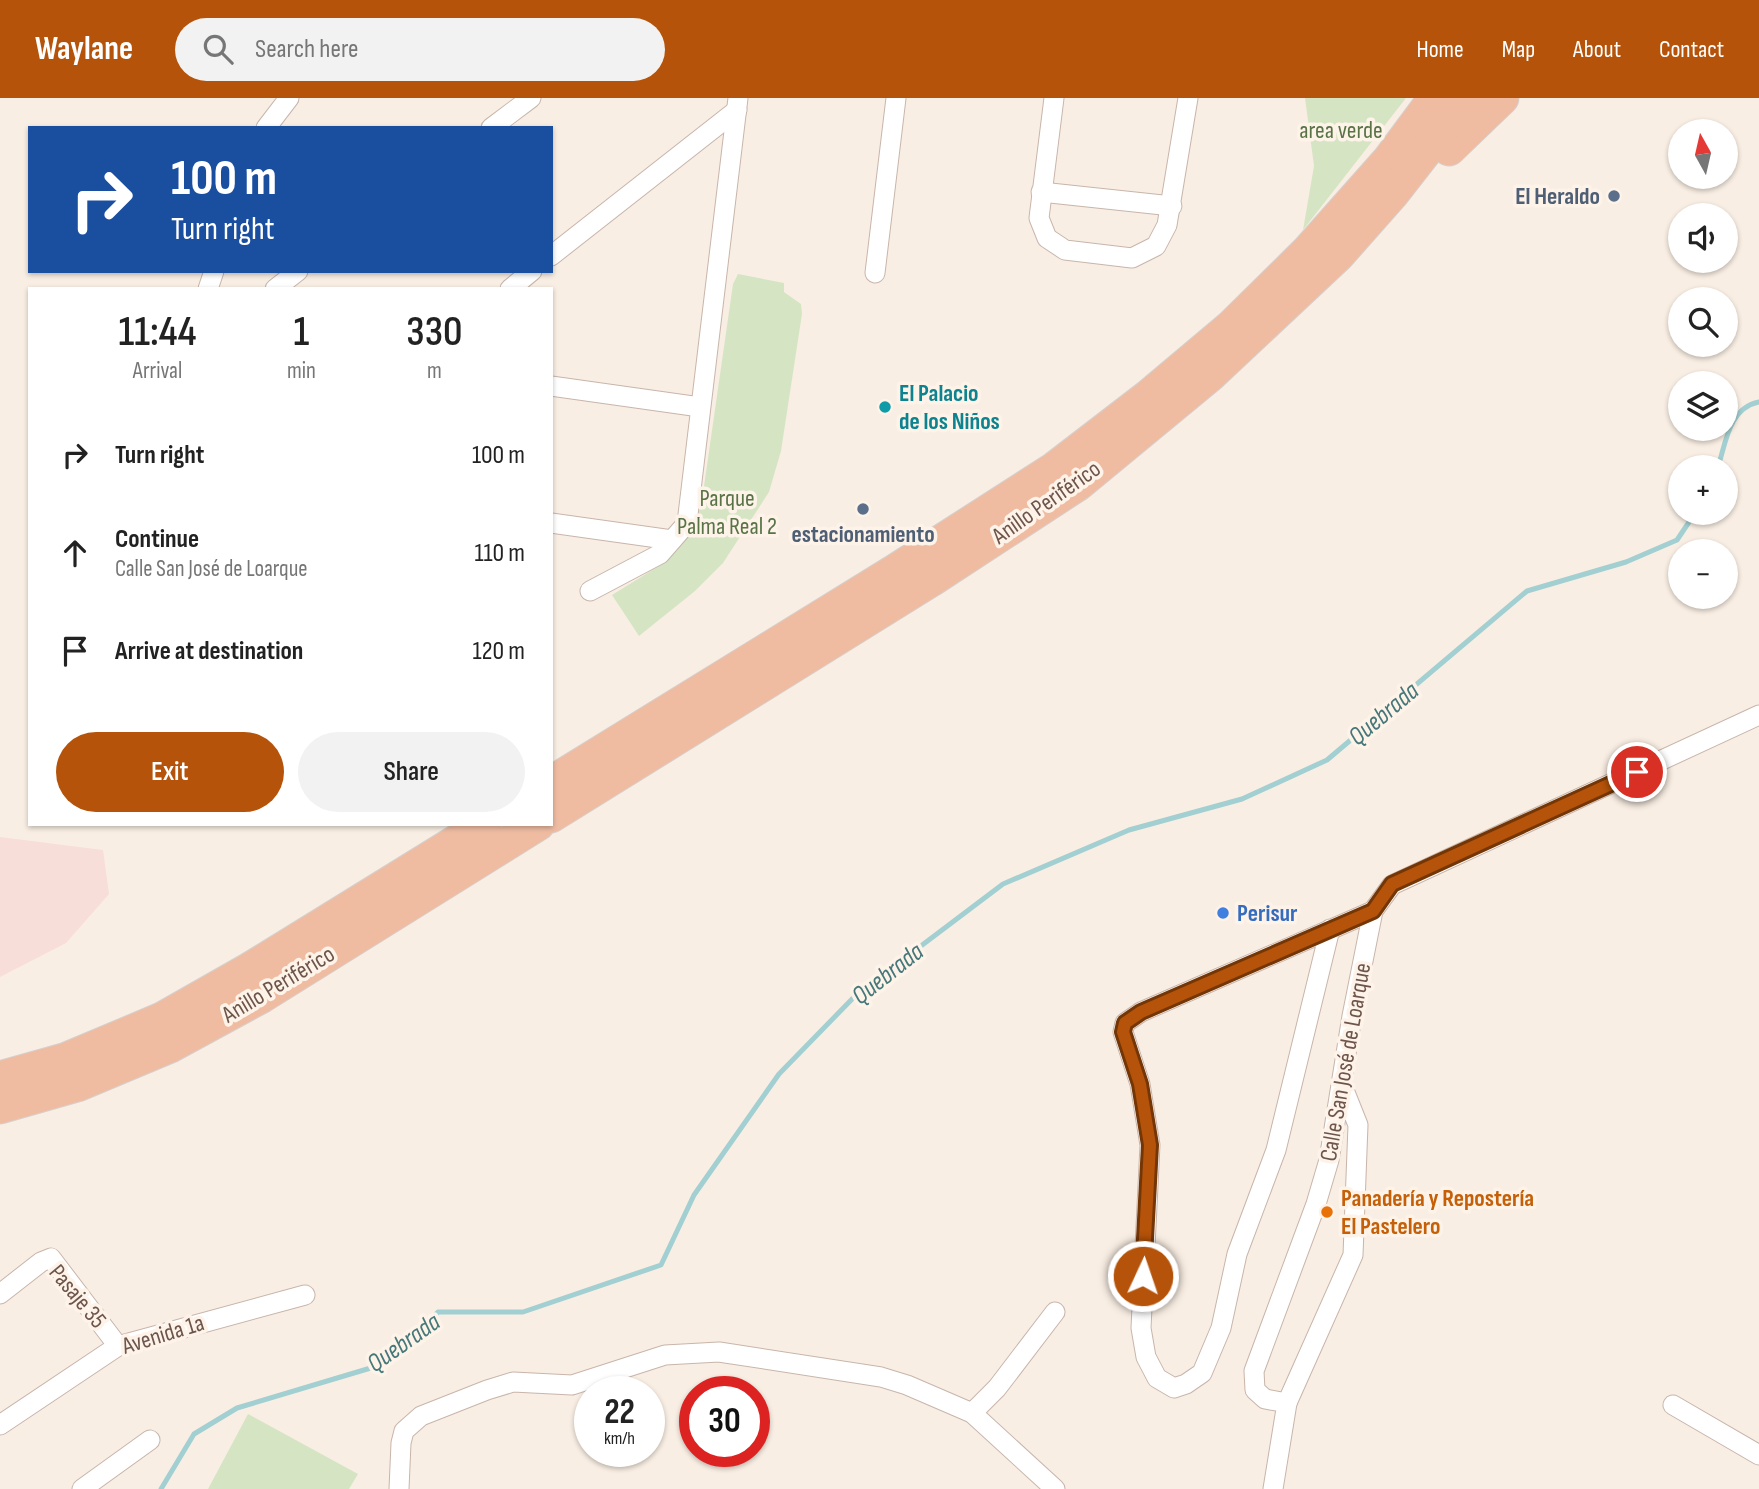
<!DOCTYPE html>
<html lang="en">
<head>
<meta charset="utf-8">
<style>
	:root { --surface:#fff; --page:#f2f2f2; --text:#222; --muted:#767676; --accent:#b45309 }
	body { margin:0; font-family:"Sofia Sans Condensed",sans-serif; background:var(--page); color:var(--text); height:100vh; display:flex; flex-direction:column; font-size:26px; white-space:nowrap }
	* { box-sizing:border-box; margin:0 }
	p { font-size:23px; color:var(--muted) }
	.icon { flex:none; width:38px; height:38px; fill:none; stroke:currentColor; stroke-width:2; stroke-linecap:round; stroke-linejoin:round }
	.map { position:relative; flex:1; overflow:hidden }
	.details { position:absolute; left:28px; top:189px; width:525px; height:539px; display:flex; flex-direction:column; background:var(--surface); border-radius:0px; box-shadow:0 2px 5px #0004 }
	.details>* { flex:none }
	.banner { position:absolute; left:28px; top:28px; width:525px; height:147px; border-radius:0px; box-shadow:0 2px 5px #0004; background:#1a4fa0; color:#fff; overflow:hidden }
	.needle { width:46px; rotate:352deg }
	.tools { position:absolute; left:1668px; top:21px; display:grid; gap:14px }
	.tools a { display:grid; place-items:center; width:70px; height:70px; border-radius:50%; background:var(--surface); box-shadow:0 2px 5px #0004; font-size:35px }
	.speed { position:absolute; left:574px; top:1278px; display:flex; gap:14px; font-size:35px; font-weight:700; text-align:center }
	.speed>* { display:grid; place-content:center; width:91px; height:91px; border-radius:50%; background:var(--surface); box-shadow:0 2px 5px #0004; line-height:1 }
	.speed small { font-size:18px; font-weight:400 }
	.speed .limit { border:10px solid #d22; background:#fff; color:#111 }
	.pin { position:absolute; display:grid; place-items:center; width:60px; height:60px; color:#fff; margin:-30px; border:4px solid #fff; border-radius:50%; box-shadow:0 2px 7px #0007 }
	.me { position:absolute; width:77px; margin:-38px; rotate:3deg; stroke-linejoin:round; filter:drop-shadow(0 0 5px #0008) }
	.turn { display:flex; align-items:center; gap:24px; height:147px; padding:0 28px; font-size:32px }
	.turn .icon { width:91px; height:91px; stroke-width:2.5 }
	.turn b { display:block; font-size:49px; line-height:60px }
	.eta { display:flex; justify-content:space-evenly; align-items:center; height:119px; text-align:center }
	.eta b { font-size:42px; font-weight:600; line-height:49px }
	.primary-button { display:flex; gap:14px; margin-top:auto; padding:14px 28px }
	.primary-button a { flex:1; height:80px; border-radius:42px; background:var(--accent); color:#fff; font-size:28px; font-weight:600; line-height:80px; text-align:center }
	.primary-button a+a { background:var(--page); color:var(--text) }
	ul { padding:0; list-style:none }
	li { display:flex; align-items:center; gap:21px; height:98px; padding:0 28px }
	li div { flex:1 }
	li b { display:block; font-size:26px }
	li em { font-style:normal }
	header { display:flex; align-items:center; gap:42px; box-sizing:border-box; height:98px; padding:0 35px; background:var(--accent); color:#fff }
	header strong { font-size:33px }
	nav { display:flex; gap:38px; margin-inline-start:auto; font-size:24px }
	.search { width:490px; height:63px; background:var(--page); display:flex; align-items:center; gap:18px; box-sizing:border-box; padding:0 24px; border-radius:38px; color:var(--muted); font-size:26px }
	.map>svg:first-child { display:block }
	.commercial { fill:#f8ded8 }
	.green { fill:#d5e5c4 }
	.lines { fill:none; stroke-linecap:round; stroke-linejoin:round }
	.stream { stroke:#a2cfd1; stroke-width:5 }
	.minor-casing { stroke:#c8b5ab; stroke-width:21 }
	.trunk-casing { stroke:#d6cfcd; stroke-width:35 }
	.minor { stroke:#fff; stroke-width:19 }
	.trunk { stroke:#efbca2; stroke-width:33 }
	.route-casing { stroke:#753606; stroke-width:18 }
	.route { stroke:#b45309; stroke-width:12 }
	.service-dot { fill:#5c6f8a; stroke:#fdf3e9; stroke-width:2.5 }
	.culture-dot { fill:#0f9aa8; stroke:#fdf3e9; stroke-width:2.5 }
	.shop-dot { fill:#3f7fe0; stroke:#fdf3e9; stroke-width:2.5 }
	.food-dot { fill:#e8710a; stroke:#fdf3e9; stroke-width:2.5 }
	.labels { text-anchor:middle; stroke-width:7; stroke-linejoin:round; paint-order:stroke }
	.park-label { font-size:24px; fill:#587346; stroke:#fdf3e9 }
	.service-label { font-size:24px; font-weight:bold; fill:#4e5e75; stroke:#fdf3e9; text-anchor:end }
	.culture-label { font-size:24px; font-weight:bold; fill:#0d838f; stroke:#fdf3e9; text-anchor:start }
	.street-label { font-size:24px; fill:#6e554c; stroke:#fdf3e9 }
	.shop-label { font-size:24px; font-weight:bold; fill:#366cbe; stroke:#fdf3e9; text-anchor:start }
	.food-label { font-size:24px; font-weight:bold; fill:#c56008; stroke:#fdf3e9; text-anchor:start }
	.water-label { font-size:26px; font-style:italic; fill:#467779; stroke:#fdf3e9 }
</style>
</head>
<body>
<header>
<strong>Waylane</strong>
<div class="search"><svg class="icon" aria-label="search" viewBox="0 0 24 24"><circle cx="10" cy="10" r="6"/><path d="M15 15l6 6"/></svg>Search here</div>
<nav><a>Home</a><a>Map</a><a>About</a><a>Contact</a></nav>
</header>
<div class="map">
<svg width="1759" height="1391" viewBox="0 0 1759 1391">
	<rect width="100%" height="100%" fill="#f9eee3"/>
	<polygon class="commercial" points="0,739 103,752 109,796 66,845 0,879"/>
	<g class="green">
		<polygon points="1305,0 1406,0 1303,132 1314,68"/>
		<polygon points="738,176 784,185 784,194 801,206 802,216 781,353 769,394 723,465 695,493 639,538 612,497 662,466 687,437 701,409 733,186"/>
		<polygon points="248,1316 358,1376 349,1391 208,1391"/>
	</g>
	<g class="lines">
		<g class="stream">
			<path d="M 1718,369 C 1726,344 1729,310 1759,304"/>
			<polyline points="161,1391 194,1336 237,1310 374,1269 411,1242 438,1214 523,1214 661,1167 694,1097 779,976 856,897 1003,786 1129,732 1242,701 1327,662 1527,493 1626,464 1677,442 1695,415"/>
		</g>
		<g class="minor-casing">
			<g id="minor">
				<polyline points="1054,0 1039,120 1047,140 1065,152 1132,160 1156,148 1167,127 1188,0"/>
				<polyline points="266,30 289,0"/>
				<polyline points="491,30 531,0"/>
				<polyline points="1041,94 1172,108"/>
				<polyline points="551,158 737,12"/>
				<polyline points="875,175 896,0"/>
				<polyline points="208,191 214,173"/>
				<polyline points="275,191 298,173"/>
				<polyline points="510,191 532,173"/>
				<polyline points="551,288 700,309"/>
				<polyline points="551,425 672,442"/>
				<polyline points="590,493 660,456 687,425 738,0"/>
				<polyline points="1330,831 1276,1052 1237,1156 1221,1230 1202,1275 1186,1286 1174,1290 1157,1280 1146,1259 1141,1230 1150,1047 1140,986 1123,934 1125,925 1141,914 1373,813"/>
				<polyline points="0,1196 41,1164 51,1160 118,1248"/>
				<polyline points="1287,1305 1353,1157 1358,1027 1342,987"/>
				<polyline points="1673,1307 1759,1357"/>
				<polyline points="972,1315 997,1290 1055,1214"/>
				<polyline points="0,1327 118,1248 305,1197"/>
				<polyline points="82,1391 150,1342"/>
				<polyline points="399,1391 401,1345 404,1333 421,1318 487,1292 513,1284 572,1287 665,1257 719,1254 881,1279 907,1287 972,1315 1055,1391"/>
				<polyline points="1273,1391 1287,1305 1265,1301 1255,1292 1254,1273 1316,1106 1329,1062 1352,918 1373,813 1392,787 1759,617"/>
			</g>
		</g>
		<g class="trunk-casing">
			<g id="trunk">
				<polyline points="1449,51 1502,0"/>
				<polyline points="551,685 895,473 1054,371 1149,298 1231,229 1309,152 1389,62 1435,0"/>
				<polyline points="551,718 931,482 1078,386 1210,277 1338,157 1392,96 1467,0"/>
				<polyline points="0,980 67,961 162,921 250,871 485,726"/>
				<polyline points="0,1009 77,987 170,948 262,898 538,726"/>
			</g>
		</g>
		<use href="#minor" class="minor"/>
		<use href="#trunk" class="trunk"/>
	</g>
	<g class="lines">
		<g class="route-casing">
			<polyline id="route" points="1143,1178 1150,1047 1140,986 1123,934 1125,925 1141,914 1373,813 1392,786 1637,674"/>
		</g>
		<use href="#route" class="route"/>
	</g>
	<g class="service-dot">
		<circle cx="1614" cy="98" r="7"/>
		<circle cx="863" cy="411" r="7"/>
	</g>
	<circle class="culture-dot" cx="885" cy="309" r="7"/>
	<circle class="shop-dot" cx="1223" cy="815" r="7"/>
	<circle class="food-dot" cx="1327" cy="1114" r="7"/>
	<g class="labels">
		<g class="park-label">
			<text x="1341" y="40">area verde</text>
			<text x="727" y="408">Parque<tspan x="727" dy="28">Palma Real 2</tspan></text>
		</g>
		<g class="service-label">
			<text x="1600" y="106">El Heraldo</text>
			<text x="863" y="444" text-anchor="middle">estacionamiento</text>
		</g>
		<g class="culture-label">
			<text x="899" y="303">El Palacio<tspan x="899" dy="28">de los Niños</tspan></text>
		</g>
		<g class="street-label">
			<text transform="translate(1046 404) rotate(-35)" y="8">Anillo Periférico</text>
			<text transform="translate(278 886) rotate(-31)" y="8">Anillo Periférico</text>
			<text transform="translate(1345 964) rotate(-80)" y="8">Calle San José de Loarque</text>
			<text transform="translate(78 1198) rotate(50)" y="8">Pasaje 35</text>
			<text transform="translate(163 1236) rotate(-17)" y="8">Avenida 1a</text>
		</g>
		<g class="shop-label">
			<text x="1237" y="823">Perisur</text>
		</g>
		<g class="food-label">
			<text x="1341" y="1108">Panadería y Repostería<tspan x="1341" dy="28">El Pastelero</tspan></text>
		</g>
		<g class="water-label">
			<text transform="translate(1383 615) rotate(-40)" y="9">Quebrada</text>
			<text transform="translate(887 875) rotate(-38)" y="9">Quebrada</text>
			<text transform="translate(403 1244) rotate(-35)" y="9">Quebrada</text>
		</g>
	</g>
</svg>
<div class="tools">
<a><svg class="needle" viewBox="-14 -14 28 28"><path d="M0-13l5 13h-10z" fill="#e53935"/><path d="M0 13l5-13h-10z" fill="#767676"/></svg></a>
<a><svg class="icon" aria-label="sound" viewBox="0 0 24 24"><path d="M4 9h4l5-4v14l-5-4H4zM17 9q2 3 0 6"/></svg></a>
<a><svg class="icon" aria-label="search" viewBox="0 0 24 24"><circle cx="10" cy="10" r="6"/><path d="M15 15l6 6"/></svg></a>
<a><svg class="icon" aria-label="layers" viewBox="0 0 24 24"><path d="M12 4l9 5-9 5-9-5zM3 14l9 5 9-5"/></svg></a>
<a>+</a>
<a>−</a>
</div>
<div class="speed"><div>22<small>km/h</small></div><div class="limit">30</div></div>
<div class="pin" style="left:1637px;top:674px;background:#d93025"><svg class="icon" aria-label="arrive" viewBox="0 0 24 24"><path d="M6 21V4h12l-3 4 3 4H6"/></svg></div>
<svg class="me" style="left:1143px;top:1178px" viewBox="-20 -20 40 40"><circle r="17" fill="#b45309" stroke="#fff" stroke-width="3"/><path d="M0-11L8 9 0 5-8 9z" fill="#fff"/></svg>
<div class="banner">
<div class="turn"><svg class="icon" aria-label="right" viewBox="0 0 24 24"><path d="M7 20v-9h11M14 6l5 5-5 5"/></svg><div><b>100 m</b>Turn right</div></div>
</div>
<section class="details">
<div class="eta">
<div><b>11:44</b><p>Arrival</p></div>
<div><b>1</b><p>min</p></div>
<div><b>330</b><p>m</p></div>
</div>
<ul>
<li><svg class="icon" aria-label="right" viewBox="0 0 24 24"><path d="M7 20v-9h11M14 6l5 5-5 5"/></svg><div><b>Turn right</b></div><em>100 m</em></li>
<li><svg class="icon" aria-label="ahead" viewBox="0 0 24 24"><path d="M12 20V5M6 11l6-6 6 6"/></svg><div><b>Continue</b><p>Calle San José de Loarque</p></div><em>110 m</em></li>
<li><svg class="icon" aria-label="arrive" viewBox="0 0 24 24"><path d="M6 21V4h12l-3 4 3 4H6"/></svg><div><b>Arrive at destination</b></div><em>120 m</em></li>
</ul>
<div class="primary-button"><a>Exit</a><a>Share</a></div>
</section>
</div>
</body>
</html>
